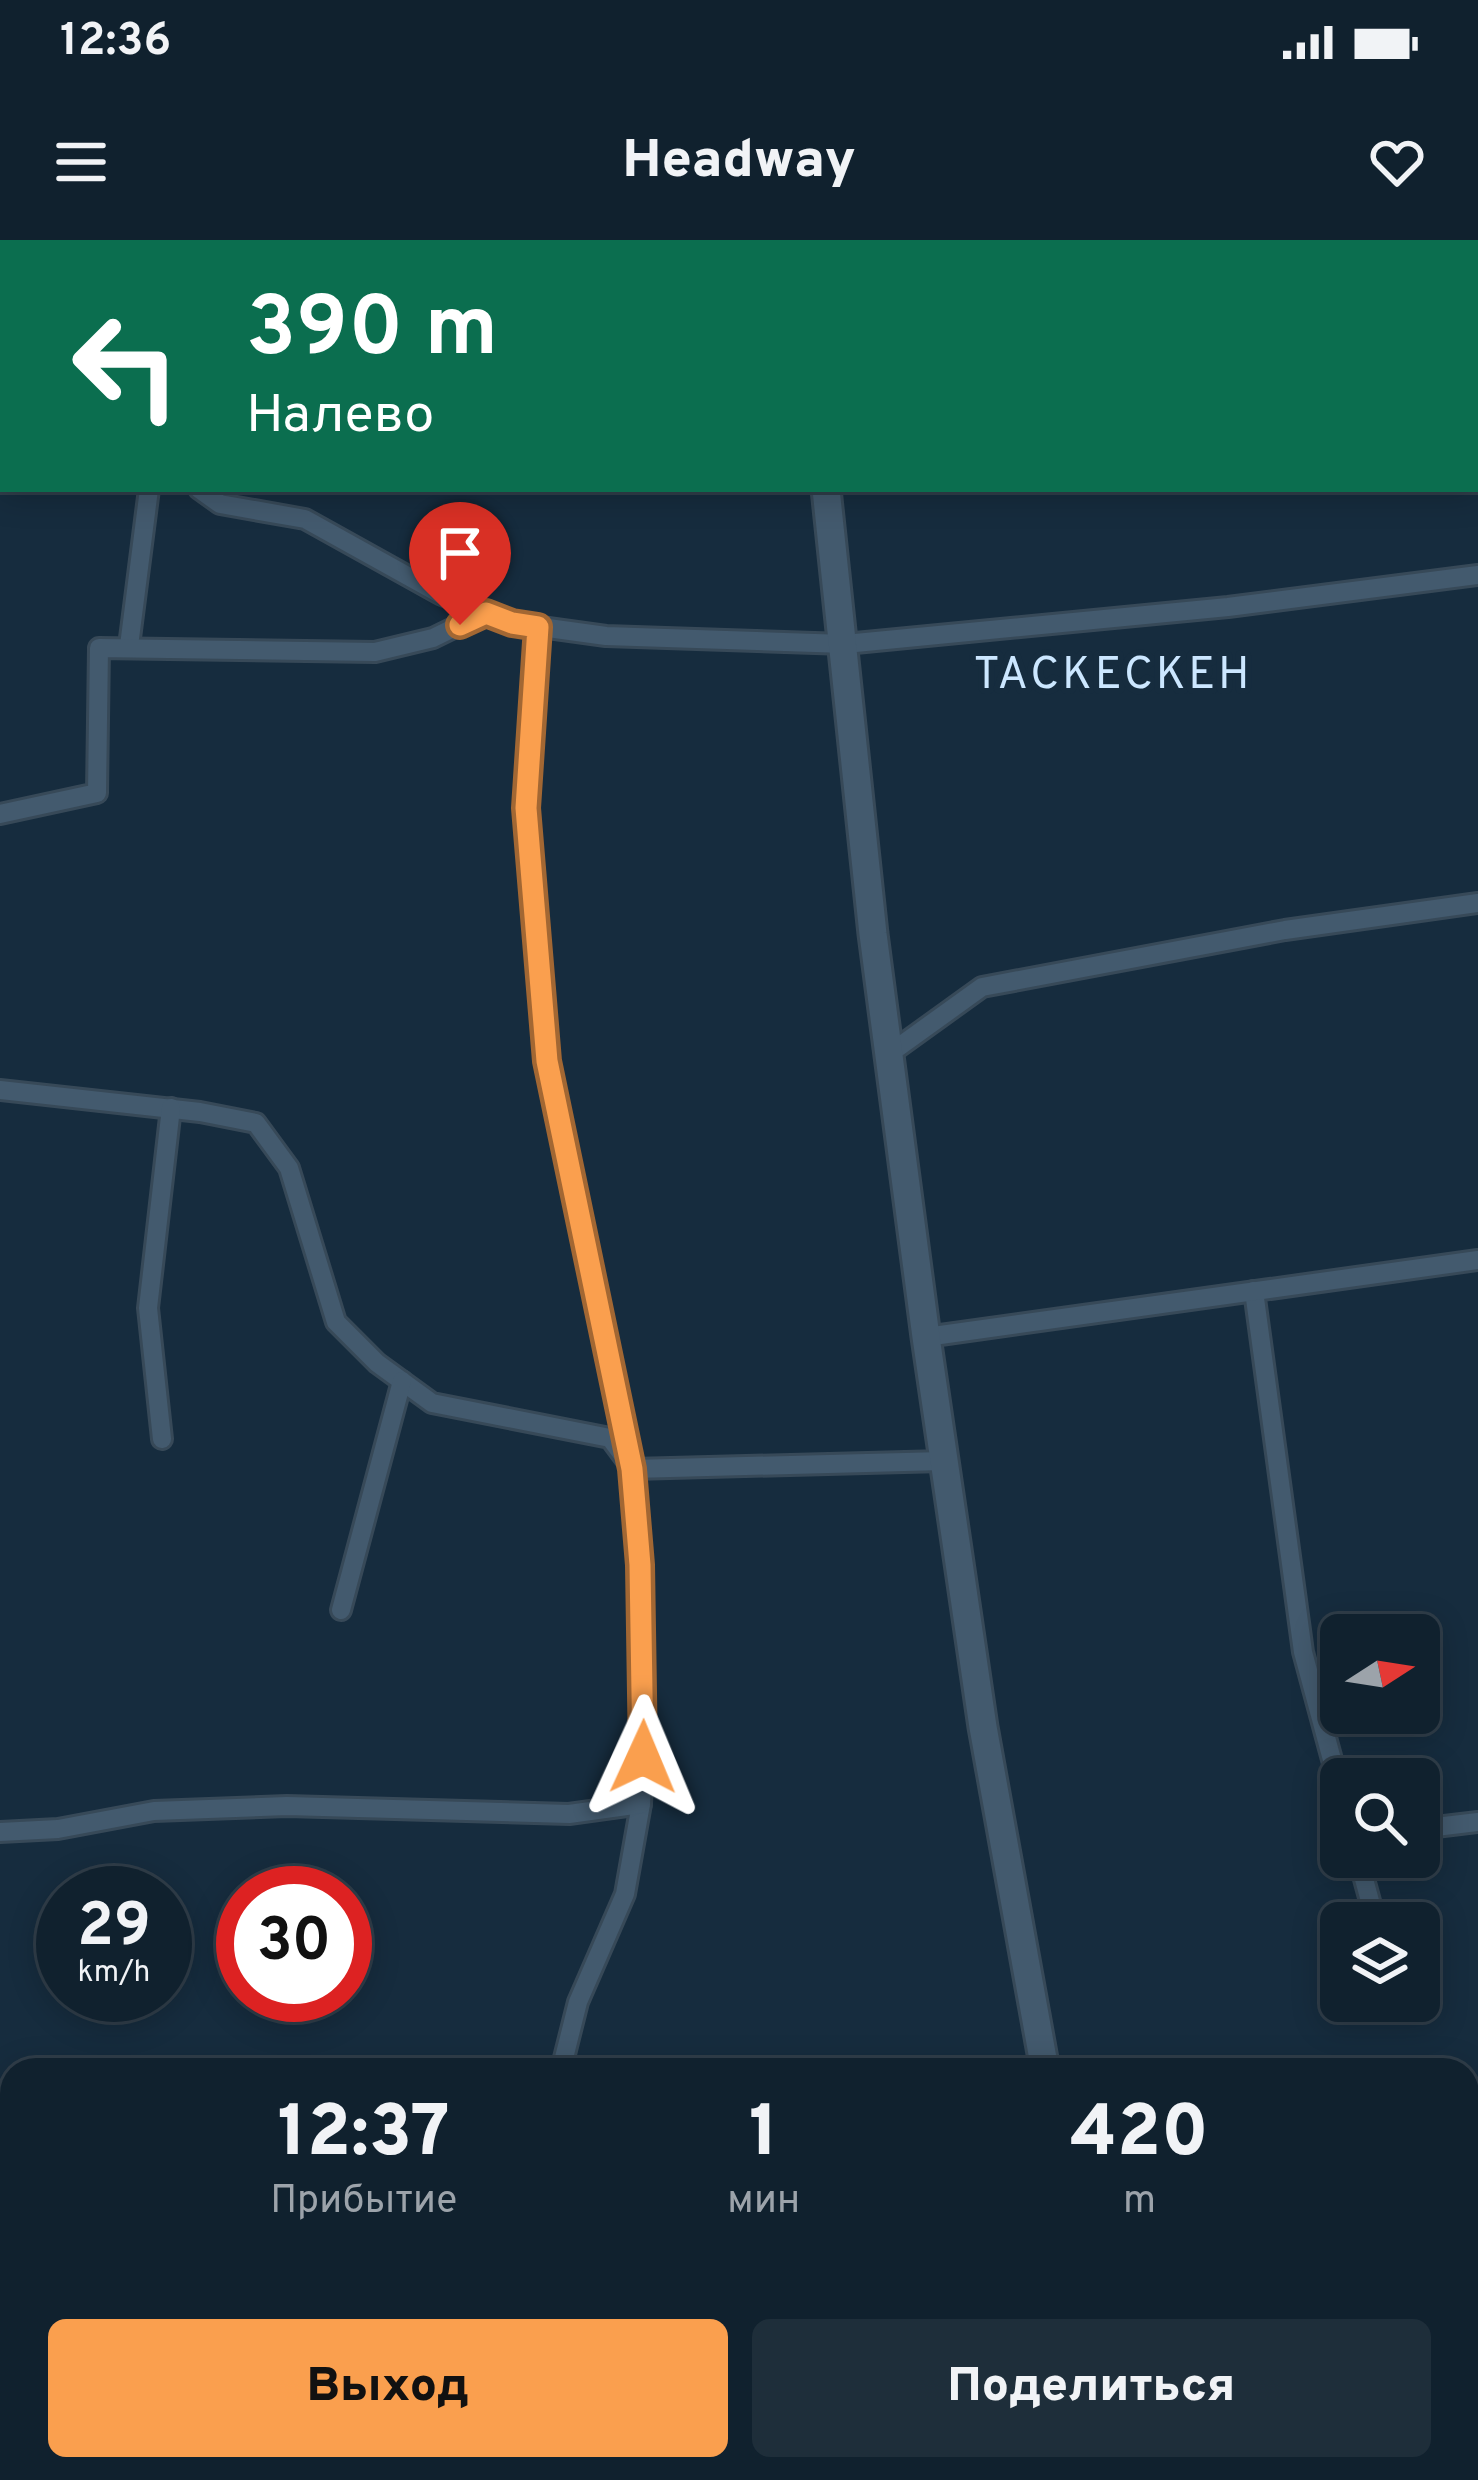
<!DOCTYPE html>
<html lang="ru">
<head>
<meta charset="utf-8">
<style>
	:root { --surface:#10212e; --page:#1e2e3a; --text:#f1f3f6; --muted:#9ca3aa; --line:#303e4a; --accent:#fa9f4e }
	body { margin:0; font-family:Overpass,sans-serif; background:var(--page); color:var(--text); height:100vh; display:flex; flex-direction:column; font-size:45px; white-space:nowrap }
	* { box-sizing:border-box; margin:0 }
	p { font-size:39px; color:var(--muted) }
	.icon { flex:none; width:66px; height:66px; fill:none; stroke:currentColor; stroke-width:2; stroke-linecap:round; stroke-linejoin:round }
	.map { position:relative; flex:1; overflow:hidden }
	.panel { position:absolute; left:0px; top:1818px; width:1479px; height:423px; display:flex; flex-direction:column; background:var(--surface); border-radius:36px 36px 0 0; box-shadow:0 6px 30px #0003,0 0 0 3px var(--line) }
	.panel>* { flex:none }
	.banner { position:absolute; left:0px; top:0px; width:1479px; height:252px; box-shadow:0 6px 30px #0003,0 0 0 3px var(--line); background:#0b6e4f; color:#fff; overflow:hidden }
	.needle { width:78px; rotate:78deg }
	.fabs { position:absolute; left:1320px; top:1374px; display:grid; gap:24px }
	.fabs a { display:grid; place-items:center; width:120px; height:120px; border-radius:18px; background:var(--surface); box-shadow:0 6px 30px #0003,0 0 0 3px var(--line); font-size:60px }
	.speed { position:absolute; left:36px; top:1626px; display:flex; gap:24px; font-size:60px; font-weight:700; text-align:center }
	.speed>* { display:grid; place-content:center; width:156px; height:156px; border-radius:50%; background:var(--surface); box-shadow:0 6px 30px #0003,0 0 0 3px var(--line); line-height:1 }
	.speed small { font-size:30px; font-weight:400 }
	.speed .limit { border:18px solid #d22; background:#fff; color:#111 }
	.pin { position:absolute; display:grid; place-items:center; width:102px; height:102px; color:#fff; margin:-123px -51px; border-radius:50% 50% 50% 0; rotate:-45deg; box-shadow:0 0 12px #0007 }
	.pin .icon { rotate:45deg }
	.me { position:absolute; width:132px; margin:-66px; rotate:1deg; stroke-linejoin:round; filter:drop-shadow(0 0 9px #0008) }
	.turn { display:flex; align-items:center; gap:42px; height:252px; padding:0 48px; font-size:54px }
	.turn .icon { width:156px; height:156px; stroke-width:2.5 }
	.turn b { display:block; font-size:84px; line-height:102px }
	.eta { display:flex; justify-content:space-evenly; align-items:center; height:204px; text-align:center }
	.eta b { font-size:72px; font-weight:800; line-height:84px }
	.cta { display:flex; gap:24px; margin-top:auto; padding:24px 48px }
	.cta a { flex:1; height:138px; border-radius:18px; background:var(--accent); color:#111; font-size:48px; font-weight:800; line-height:138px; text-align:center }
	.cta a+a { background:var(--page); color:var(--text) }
	.status { display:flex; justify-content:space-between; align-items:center; height:84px; padding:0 60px; background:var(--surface); direction:ltr }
	.status svg { height:33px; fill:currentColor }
	header { display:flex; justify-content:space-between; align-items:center; height:156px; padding:0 48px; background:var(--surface); font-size:54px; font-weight:800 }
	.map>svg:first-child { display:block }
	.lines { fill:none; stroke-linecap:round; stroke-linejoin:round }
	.stream { stroke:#001712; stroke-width:6 }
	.lane-casing { stroke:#374958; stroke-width:15 }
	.street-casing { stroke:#374958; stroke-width:24 }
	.secondary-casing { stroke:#374958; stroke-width:33 }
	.path { stroke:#667888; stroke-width:3; stroke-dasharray:9 9; stroke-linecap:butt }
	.lane { stroke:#435a6e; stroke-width:9 }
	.street { stroke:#435a6e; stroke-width:18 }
	.secondary { stroke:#435a6e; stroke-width:27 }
	.route-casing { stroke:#a26733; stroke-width:30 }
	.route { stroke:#fa9f4e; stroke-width:21 }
	.labels { text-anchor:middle; stroke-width:12; stroke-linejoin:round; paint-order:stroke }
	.quarter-label { font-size:45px; letter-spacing:3px; fill:#cce7ff; stroke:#162c3e }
</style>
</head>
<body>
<div class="status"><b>12:36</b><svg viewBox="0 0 49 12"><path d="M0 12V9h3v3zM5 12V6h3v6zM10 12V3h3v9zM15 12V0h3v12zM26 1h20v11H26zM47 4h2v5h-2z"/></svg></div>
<header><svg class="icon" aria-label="menu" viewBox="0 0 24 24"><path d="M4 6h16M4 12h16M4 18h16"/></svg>Headway<svg class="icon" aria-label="heart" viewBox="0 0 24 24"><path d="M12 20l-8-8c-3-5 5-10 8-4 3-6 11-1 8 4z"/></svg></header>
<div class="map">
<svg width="1478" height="2240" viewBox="0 0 1478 2240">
	<rect width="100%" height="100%" fill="#162c3e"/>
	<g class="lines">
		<g class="stream">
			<polyline points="1467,1989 1478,1982"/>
			<polyline points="1458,2229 1465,2240"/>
		</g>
		<g class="lane-casing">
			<polyline id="lane" points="660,2229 663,2240"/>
		</g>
		<g class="street-casing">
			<g id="street">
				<polyline points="476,3 476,0"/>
				<polyline points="1453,3 1475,0"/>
				<polyline points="0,123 3,124"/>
				<polyline points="199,249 220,264 305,279 440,354 512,383 606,396 845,404 1228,367 1478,335"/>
				<polyline points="538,387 526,568 547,821 633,1229 645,1471 641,1564 625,1654 578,1762 561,1830"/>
				<polyline points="129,406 149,249"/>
				<polyline points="0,574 97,553 99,408 375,412 433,398 486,372"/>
				<polyline points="889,814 982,747 1285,690 1478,663"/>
				<polyline points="0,850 200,872 256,883 289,928 336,1082 377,1123 432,1163 610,1198 633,1229 943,1221"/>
				<polyline points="1254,1051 1303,1412 1341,1553"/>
				<polyline points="926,1097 1478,1020"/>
				<polyline points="162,1199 148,1068 171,868"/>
				<polyline points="341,1370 402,1141"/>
				<polyline points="1419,1589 1478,1582"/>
				<polyline points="0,1592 58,1589 154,1571 287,1566 569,1574 641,1564"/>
				<polyline points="1358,1617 1376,1683"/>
				<polyline points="1467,1949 1478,1941"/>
				<polyline points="356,2240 366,2229"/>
			</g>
		</g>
		<g class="secondary-casing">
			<g id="secondary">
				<polyline points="793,0 793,3"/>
				<polyline points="826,249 873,694 926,1097 983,1487 1045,1830"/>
				<polyline points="1115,2229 1117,2240"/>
			</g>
		</g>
		<polyline class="path" points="275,2229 298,2240"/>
		<use href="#lane" class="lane"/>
		<use href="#street" class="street"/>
		<use href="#secondary" class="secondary"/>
	</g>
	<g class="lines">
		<g class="route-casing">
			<polyline id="route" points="460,385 486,373 512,383 538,387 526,568 547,821 632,1229 640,1325 643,1517"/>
		</g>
		<use href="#route" class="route"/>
	</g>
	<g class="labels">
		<g class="quarter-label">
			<text x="1113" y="448">ТАСКЕСКЕН</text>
		</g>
	</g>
</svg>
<div class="fabs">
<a><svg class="needle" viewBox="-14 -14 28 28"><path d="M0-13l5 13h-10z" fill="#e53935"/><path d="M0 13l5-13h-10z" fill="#9ca3aa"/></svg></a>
<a><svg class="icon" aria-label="search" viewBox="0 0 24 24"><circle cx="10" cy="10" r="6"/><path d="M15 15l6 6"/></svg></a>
<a><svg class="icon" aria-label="layers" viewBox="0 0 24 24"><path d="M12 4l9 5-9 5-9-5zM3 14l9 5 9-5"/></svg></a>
</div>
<div class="speed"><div>29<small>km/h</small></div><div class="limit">30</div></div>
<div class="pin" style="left:460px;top:385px;background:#d93025"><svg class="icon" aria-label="arrive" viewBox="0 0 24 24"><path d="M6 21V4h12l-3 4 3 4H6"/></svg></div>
<svg class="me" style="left:643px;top:1517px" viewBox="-20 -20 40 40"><path d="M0-17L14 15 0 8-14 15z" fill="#fa9f4e" stroke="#fff" stroke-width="4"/></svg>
<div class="banner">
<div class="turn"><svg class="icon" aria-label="left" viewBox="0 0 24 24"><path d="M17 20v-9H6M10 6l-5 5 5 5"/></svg><div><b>390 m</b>Налево</div></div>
</div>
<section class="panel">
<div class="eta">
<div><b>12:37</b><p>Прибытие</p></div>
<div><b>1</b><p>мин</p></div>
<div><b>420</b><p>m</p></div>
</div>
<div class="cta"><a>Выход</a><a>Поделиться</a></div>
</section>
</div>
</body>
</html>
